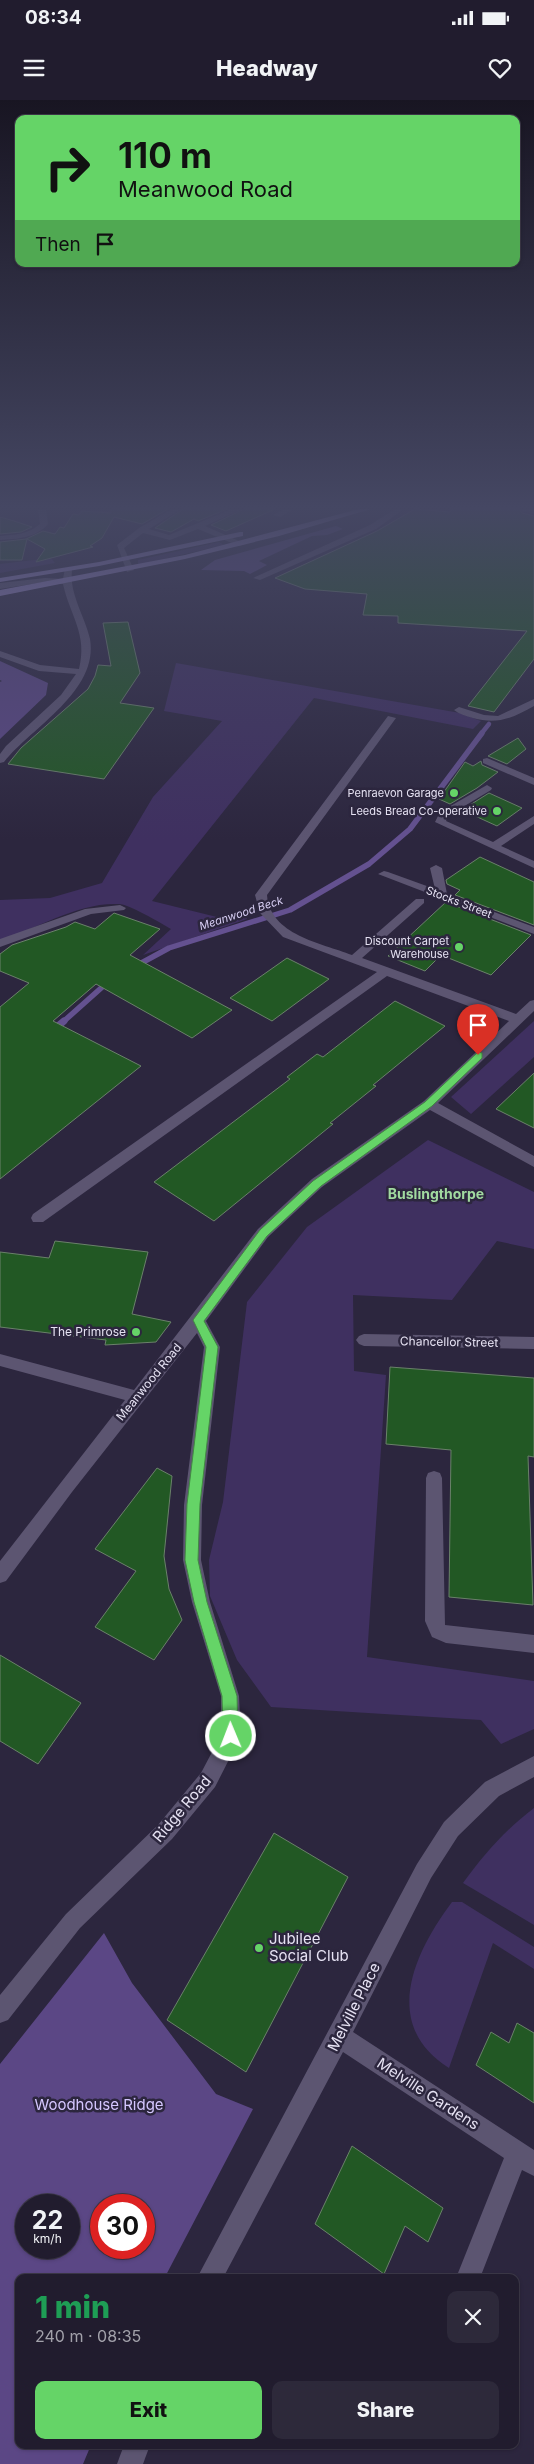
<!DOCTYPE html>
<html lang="en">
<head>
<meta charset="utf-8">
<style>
	:root { --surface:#211c2e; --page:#2d293a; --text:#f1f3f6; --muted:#a2a1aa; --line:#3e3a4a; --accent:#65d467 }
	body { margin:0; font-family:Inter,sans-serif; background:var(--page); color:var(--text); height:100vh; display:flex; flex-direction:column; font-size:19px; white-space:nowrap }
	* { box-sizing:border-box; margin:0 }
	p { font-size:16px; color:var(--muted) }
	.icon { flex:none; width:28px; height:28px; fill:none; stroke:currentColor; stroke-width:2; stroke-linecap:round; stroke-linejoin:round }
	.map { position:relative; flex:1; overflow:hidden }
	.sheet { position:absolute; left:15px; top:2174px; width:504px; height:175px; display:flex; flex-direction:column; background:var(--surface); border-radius:10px; box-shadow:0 1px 4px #0004,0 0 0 1px var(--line) }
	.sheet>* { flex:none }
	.guide { position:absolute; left:15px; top:15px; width:505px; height:152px; border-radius:10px; box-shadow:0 1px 4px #0004,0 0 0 1px var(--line); background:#65d467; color:#111; overflow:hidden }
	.speed { position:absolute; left:15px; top:2094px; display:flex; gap:10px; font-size:25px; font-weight:700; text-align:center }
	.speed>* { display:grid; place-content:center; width:65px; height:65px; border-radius:50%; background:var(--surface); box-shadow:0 1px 4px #0004,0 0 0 1px var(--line); line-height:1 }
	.speed small { font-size:12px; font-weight:400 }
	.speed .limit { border:8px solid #d22; background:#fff; color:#111 }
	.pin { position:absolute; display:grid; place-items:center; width:42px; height:42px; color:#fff; margin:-51px -21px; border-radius:50% 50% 50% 0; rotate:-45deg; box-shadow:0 0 5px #0007 }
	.pin .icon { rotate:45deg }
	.me { position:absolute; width:55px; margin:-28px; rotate:359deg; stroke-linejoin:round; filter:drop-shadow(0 0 4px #0008) }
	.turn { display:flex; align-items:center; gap:18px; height:105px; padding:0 20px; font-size:22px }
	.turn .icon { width:65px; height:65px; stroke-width:2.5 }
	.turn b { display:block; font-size:35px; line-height:42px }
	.then { display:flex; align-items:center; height:48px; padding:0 20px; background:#0003; gap:10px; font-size:19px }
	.round { display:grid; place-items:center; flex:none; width:52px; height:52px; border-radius:10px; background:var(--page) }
	.summary { display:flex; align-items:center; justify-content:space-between; height:85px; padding:0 20px }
	h1 { font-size:30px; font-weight:800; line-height:38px; color:#1e9e55 }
	.cta { display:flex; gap:10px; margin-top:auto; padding:10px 20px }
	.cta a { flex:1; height:58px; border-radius:10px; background:var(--accent); color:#111; font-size:20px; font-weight:800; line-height:58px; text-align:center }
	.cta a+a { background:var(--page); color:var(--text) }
	.status { display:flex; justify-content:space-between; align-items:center; height:35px; padding:0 25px; background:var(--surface); direction:ltr }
	.status svg { height:14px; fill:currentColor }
	header { display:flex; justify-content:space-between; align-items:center; height:65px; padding:0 20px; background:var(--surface); font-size:22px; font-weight:800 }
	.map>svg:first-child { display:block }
	.green { fill:#3f3060 }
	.forest { fill:#5b4785; fill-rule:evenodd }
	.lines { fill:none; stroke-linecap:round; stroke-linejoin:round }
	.stream-far2 { stroke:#645190; stroke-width:4.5 }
	.stream-far1 { stroke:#645190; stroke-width:5.5 }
	.stream { stroke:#645190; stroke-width:7 }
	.building { fill:#225824; stroke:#6a816a }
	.minor { fill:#5c5571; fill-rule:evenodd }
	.highway { fill:#a08dd1; fill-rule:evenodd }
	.route { fill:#65d467; stroke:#428a43 }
	.poi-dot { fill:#65d467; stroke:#2c263e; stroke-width:2 }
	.labels { text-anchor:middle; stroke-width:5; stroke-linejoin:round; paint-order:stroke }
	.far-poi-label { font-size:11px; fill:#e6e2f3; stroke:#2c263e; text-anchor:end }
	.far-street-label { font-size:11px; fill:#e6e2f3; stroke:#2c263e }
	.far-water-label { font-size:11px; font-style:italic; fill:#d6cdf2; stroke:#2c263e }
	.poi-label { font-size:12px; fill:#e6e2f3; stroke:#2c263e; text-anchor:end }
	.street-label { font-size:12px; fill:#e6e2f3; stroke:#2c263e }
	.neighbourhood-label { font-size:14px; font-weight:bold; fill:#a1daa0; stroke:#2c263e }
	.near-street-label { font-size:15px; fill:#e6e2f3; stroke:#2c263e }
	.near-poi-label { font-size:15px; fill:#e6e2f3; stroke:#2c263e; text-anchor:start }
	.near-park-label { font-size:15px; fill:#d5c7ff; stroke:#2c263e }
</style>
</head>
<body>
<div class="status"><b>08:34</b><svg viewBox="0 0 49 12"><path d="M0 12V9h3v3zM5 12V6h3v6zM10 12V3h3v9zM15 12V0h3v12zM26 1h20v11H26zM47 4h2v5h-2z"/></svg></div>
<header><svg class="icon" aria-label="menu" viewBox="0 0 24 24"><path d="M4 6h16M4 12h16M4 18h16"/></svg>Headway<svg class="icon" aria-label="heart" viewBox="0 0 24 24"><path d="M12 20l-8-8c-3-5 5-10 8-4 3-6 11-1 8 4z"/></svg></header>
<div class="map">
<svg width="534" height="2364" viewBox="0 0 534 2364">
	<rect width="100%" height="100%" fill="#2c263e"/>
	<g class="green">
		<polygon points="219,442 224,445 138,465 138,460"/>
		<polygon points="51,458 55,463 0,473 0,464"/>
		<path d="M 176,563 L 460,613 L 481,621 L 473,629 L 314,598 L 152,801 L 221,818 L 243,811 L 247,819 L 143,855 L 171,829 C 161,823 128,804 119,804 C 77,802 38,829 0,840 L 0,800 L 50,798 L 102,783 L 153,697 L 222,621 L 164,611 Z"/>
		<polygon points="534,921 534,957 471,1014 451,997"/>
		<polygon points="428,1040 534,1092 534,1149 497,1141 452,1200 353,1195 354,1271 386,1275 367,1557 534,1581 534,1629 501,1644 481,1620 271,1607 237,1560 210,1496 209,1460 223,1402 247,1202 307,1127"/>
		<path d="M 534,1708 L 534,1825 L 463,1783 C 484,1754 505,1730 534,1708 Z"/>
		<path d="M 452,1802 L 462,1802 L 534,1847 L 534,1869 L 493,1843 L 449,1968 C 381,1925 413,1854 452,1802 Z"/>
	</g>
	<g class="forest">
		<polygon points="336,426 343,429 327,435 312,436 259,461 267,465 250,474 244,471 201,470 215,460"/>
		<polygon points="0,561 48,583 46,595 0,639 0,582 2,581 0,580"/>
		<path d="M 104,1833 L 132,1883 L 216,1994 L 253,2009 L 165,2177 L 19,2178 L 19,2345 L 91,2345 L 83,2364 L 0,2364 L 0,1964 ZM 26,2105 L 69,2105 L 69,2148 L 26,2148 ZM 101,2105 L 144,2105 L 144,2148 L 101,2148 Z"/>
	</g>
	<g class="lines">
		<polyline class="stream-far2" points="481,634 489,624"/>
		<g class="stream-far1">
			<polyline points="134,867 169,848 290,810 369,764 410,729 482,633"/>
			<polyline points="63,922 109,881"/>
		</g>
		<polyline class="stream" points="52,931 64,921"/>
	</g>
	<g class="building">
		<polygon points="111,409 168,409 142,424 114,417 102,438 90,446 93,447 36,462 45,449 27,439 22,460 0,460 0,442 26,439 43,431 55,434 60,427 64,428 73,414 79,415 82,411 111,413"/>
		<polygon points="183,409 227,409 198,421 194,419 171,432 155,428"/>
		<polygon points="244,409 275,409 226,431 211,425"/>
		<polygon points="415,409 450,412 450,409 519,409 522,413 534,416 534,559 494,612 468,606 527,531 398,523 398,516 363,515 367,494 305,489 275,478 377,431"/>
		<polygon points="0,417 14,421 32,427 21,432 0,434"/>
		<polygon points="128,522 140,573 120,603 154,608 104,679 8,664 21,648 88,589 95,576 98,565 111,566 103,523"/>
		<polygon points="518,638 526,649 507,664 488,656"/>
		<polygon points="481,661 482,665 498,672 477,688 450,704 439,699 465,662 473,666"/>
		<polygon points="489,693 522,708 497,726 462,710"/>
		<polygon points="480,757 534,782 534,825 455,795 460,790 447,784 446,780"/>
		<polygon points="446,802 531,835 491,875 441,855 425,871 388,856"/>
		<polygon points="114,813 160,829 130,855 232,910 192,938 96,884 53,921 141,966 0,1079 0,907 29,883 0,871 0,854 12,845 66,827 75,822 95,829"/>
		<polygon points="287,858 329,879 272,921 230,898"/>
		<polygon points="395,901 445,926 373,985 376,986 330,1023 333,1024 214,1121 154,1082 290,979 287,977 317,954 323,957"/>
		<polygon points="534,973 534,1028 496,1009"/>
		<polygon points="55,1141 148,1152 132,1214 171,1222 156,1242 105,1245 106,1240 0,1227 0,1152 49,1158"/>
		<polygon points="390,1267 534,1278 534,1357 528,1356 533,1505 449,1497 451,1350 386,1344"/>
		<polygon points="157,1368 172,1376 164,1456 169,1489 182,1520 154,1560 95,1527 136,1471 95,1449"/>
		<polygon points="0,1555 81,1603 38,1664 0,1641"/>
		<polygon points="274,1733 348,1777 246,1972 167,1920"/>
		<polygon points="517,1923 534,1933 534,2003 476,1965 491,1932 509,1943"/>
		<polygon points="352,2046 443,2108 428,2142 405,2126 384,2174 315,2124"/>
	</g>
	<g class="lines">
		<g class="minor">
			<path d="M 38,409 L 46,409 L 48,424 C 36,438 17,439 0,440 L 0,436 C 14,435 29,434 40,424 Z"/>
			<polygon points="172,409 181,409 149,429 169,435 232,409 242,409 205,426 246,444 239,446 198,429 170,440 143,433 124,448 134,470 127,472 117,445 139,428"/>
			<polygon points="284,409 294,409 280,417 273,415"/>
			<polygon points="395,409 404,409 376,429 260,480 253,478 370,425"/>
			<polygon points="521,409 534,409 534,414 522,411"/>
			<path d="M 65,468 L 72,470 C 69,494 85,516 90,539 C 99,591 32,627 4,662 L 0,663 L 0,654 L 6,646 L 61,595 L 76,574 L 39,571 L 0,557 L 0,551 L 40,565 L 79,569 C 88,534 70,516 63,484 L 45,482 L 0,489 L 0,483 L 45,478 L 63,479 Z"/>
			<path d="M 534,599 L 534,606 C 513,618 497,625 473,618 C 466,616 459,614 454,610 L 459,607 L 484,615 L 498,616 Z"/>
			<path d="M 388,616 L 396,618 L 267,795 C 270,835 321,843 352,855 L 416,799 L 424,799 L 424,803 L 362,858 L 516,914 L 530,901 L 534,900 L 534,911 L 438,1003 L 534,1056 L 534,1067 L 430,1010 L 322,1087 L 268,1137 L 206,1221 L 220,1247 L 202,1405 L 201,1460 L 210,1502 L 239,1596 L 241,1636 L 215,1687 L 172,1739 L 80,1828 L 8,1920 L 0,1923 L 0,1895 L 66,1814 L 158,1725 L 201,1673 L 221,1635 L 221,1596 L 192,1502 L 183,1460 L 184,1405 L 204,1247 L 197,1233 L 72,1392 L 6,1481 L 0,1483 L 0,1461 L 125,1300 L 0,1266 L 0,1254 L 134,1290 L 258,1129 L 312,1079 L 424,1001 L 509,921 L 387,876 L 43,1122 L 33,1122 L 31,1118 L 33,1114 L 377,872 L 283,837 L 260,813 L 255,795 Z"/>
			<polygon points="487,658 534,678 534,685 483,663 483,659"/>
			<polygon points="487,685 492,688 491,690 448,716 446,721 493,742 534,716 534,724 501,746 534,761 534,768 435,722 440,712"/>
			<polygon points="436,765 442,768 447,794 534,827 534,834 378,774 384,771 388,772 435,789 430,768"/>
			<polygon points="120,805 126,808 124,810 91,814 0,847 0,839 85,809"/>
			<polygon points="364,1234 534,1237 534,1249 364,1246 359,1244 356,1240 359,1236"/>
			<polygon points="434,1371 440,1373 442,1378 445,1525 534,1535 534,1553 446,1543 432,1537 425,1521 426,1378 428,1373"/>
			<polygon points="534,1656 534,1677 499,1696 458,1736 431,1778 353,1932 534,2050 534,2076 522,2070 480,2178 456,2178 504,2058 343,1952 223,2178 197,2178 417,1764 444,1722 485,1682"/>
			<polygon points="124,2345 150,2345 143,2364 117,2364"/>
		</g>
		<g class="highway">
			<polygon points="359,409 371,409 279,436 185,459 0,496 0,490 185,455"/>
			<polygon points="240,432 243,432 243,436 99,466 0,482 0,478 99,462"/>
		</g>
	</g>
	<linearGradient id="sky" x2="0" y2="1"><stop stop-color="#181522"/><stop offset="0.55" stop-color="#454763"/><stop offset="1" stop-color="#454763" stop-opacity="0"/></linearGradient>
	<rect width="534" height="740" fill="url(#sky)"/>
	<polygon class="route" points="478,952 482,953 482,958 432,1006 321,1086 267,1136 204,1221 218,1247 200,1404 198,1460 207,1502 237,1596 238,1636 236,1642 231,1644 225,1642 223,1636 222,1596 194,1502 185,1460 187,1404 206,1247 193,1220 260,1130 313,1081 425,1002"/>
	<g class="poi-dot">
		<circle cx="454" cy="693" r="5"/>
		<circle cx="497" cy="711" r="5"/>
		<circle cx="459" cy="847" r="5"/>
		<circle cx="136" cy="1232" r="5"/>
		<circle cx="259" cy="1848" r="5"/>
	</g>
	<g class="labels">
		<g class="far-poi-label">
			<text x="444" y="697">Penraevon Garage</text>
			<text x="487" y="715">Leeds Bread Co-operative</text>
			<text x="449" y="845">Discount Carpet<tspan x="449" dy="13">Warehouse</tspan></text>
		</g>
		<g class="far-street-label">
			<text transform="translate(459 802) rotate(21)" y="4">Stocks Street</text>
		</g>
		<g class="far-water-label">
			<text transform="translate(241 813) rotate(-18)" y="4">Meanwood Beck</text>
		</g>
		<g class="poi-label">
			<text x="126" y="1236">The Primrose</text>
		</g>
		<g class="street-label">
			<text transform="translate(449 1242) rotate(1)" y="4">Chancellor Street</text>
			<text transform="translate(149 1282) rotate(-51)" y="4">Meanwood Road</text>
		</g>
		<g class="neighbourhood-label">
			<text x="436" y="1099">Buslingthorpe</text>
		</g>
		<g class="near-street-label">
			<text transform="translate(182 1709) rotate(-50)" y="5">Ridge Road</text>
			<text transform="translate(354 1907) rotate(-63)" y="5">Melville Place</text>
			<text transform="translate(428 1994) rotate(33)" y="5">Melville Gardens</text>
		</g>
		<g class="near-poi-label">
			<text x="269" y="1844">Jubilee<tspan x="269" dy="17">Social Club</tspan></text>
		</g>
		<g class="near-park-label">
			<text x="99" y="2010">Woodhouse Ridge</text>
		</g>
	</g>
</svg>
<div class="speed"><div>22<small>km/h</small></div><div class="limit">30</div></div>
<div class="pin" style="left:478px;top:955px;background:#d93025"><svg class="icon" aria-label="arrive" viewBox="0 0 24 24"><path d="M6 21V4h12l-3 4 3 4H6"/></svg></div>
<svg class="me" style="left:231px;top:1636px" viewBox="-20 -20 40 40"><circle r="17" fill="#65d467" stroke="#fff" stroke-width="3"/><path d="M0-11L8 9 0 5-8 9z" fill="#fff"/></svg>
<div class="guide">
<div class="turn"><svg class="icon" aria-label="right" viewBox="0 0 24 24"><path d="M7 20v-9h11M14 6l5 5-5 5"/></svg><div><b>110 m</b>Meanwood Road</div></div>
<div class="then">Then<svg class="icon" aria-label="arrive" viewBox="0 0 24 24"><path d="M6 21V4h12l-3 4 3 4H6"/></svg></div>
</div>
<section class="sheet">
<div class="summary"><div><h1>1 min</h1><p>240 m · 08:35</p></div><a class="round"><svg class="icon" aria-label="close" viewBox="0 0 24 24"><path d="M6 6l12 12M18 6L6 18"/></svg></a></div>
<div class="cta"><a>Exit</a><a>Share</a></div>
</section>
</div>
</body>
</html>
